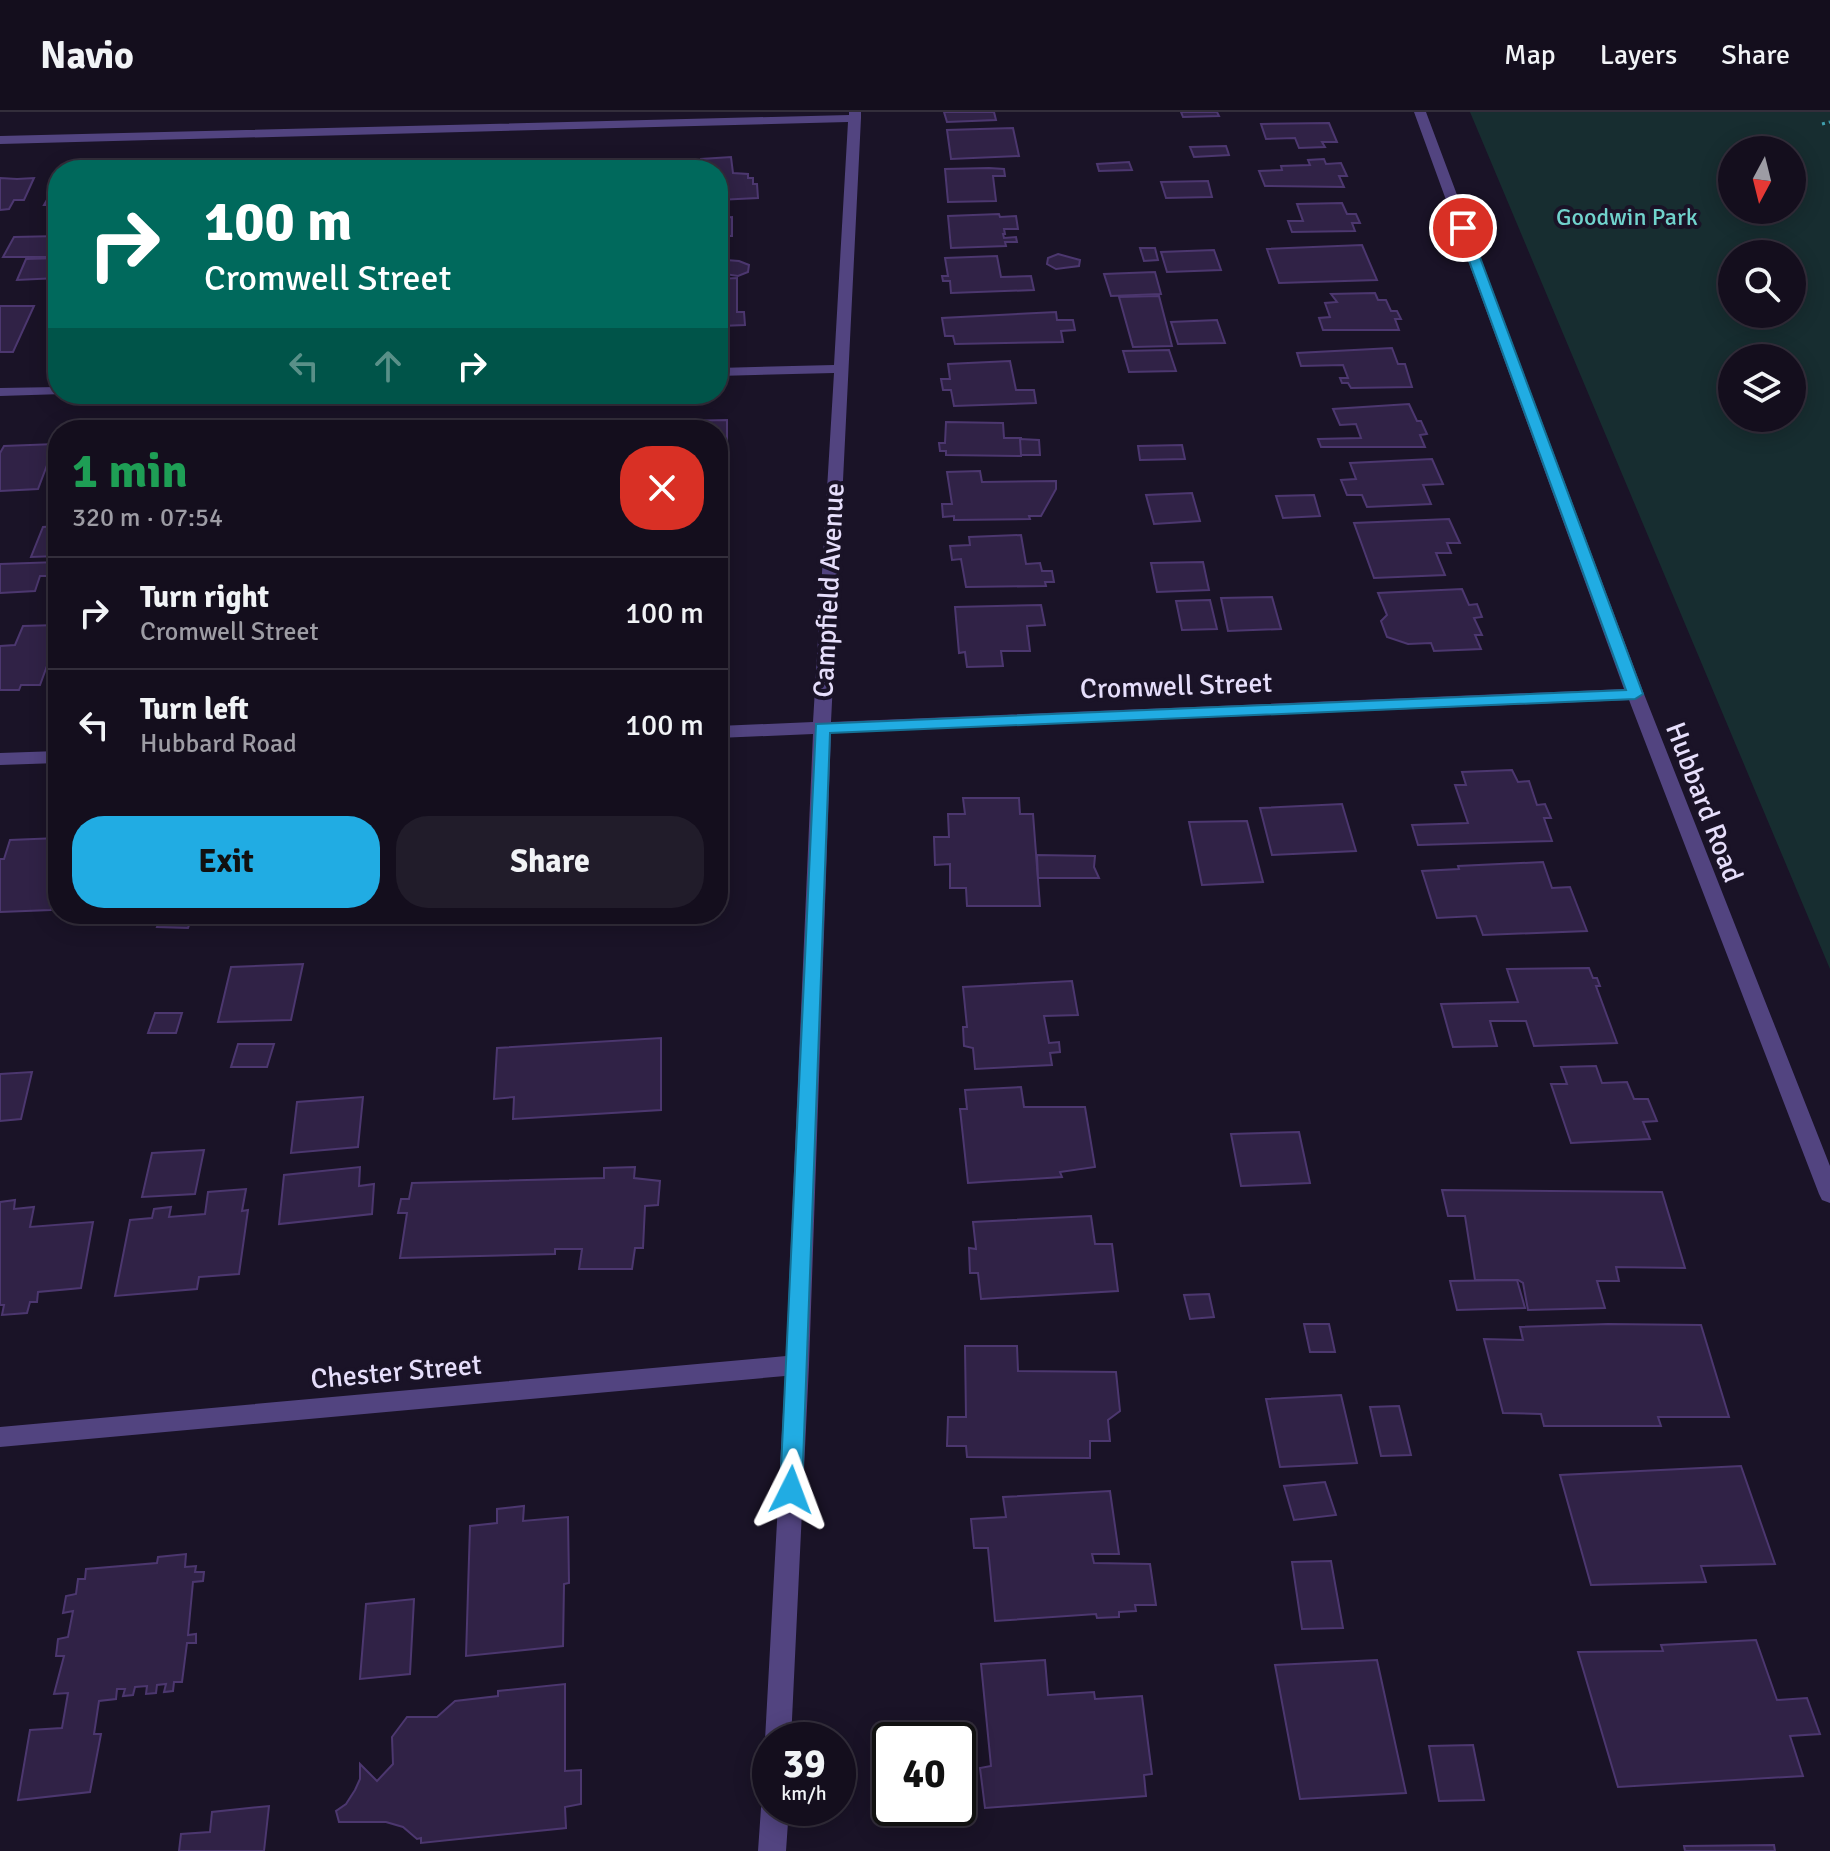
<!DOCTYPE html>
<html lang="en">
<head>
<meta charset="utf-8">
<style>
	:root { --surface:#140e1d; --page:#211c2a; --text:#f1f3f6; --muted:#9d9ca4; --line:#332e3b; --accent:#21ace3 }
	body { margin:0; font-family:Signika,sans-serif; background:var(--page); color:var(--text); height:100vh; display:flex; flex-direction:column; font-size:30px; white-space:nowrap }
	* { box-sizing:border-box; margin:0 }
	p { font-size:26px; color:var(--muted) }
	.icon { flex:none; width:44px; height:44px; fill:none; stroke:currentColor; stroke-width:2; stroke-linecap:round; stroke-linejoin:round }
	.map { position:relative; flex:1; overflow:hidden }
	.drawer { position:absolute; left:48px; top:308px; width:680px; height:504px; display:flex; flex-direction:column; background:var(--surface); border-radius:32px; box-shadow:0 4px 20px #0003,0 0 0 2px var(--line) }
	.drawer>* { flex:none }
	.top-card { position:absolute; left:48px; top:48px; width:680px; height:244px; border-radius:32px; box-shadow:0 4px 20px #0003,0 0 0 2px var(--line); background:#00695c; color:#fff; overflow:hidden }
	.needle { width:52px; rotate:187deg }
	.tools { position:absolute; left:1718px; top:24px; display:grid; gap:16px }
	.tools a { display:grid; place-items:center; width:88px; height:88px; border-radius:50%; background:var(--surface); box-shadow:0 4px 20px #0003,0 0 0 2px var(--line); font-size:40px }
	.speed { position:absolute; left:752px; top:1610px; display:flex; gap:16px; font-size:40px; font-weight:700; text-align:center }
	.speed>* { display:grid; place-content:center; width:104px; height:104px; border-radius:50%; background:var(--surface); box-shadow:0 4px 20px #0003,0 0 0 2px var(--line); line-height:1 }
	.speed small { font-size:20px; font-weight:400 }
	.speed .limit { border:4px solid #111; border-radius:12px; background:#fff; color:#111 }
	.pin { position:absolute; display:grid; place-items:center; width:68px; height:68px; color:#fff; margin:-34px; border:4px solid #fff; border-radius:50%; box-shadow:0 2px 8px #0007 }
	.me { position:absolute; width:88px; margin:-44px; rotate:3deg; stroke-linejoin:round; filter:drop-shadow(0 0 6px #0008) }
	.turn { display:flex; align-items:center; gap:28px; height:168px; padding:0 24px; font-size:36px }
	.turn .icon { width:104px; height:104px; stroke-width:2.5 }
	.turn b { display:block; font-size:56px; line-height:68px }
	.lanes { display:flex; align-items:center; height:76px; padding:0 24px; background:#0003; justify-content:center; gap:40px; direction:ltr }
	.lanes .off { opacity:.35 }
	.round { display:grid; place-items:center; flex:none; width:84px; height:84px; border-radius:32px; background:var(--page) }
	.head { display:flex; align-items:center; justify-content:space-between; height:136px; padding:0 24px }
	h1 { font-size:48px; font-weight:700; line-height:60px; color:#1e9e55 }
	.primary-button { display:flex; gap:16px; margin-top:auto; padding:16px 24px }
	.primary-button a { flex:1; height:92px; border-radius:32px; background:var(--accent); color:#111; font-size:32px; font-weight:700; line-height:92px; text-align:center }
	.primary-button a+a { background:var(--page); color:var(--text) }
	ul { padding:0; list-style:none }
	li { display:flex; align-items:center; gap:24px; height:112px; padding:0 24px; border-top:2px solid var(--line) }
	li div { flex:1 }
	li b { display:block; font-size:30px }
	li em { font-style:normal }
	header { display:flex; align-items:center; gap:48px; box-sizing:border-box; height:112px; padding:0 40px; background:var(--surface); border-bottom:2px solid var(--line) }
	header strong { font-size:38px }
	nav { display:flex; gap:44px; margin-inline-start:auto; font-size:28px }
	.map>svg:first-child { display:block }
	.green { fill:#172d30; fill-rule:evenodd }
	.building { fill:#302246; stroke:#4c376f; stroke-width:2 }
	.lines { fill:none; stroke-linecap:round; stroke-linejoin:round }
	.path { stroke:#409fad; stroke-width:3; stroke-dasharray:3 4; stroke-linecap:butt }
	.minor { fill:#524480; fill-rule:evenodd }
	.route { fill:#21ace3; stroke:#157094; stroke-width:2 }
	.labels { text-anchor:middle; stroke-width:8; stroke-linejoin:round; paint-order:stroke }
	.far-park-label { font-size:24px; fill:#71d3cd; stroke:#1a1327 }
	.street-label { font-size:28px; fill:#e6defb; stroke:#1a1327 }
</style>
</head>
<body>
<header>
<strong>Navio</strong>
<nav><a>Map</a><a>Layers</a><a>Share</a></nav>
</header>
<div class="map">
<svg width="1830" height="1739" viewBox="0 0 1830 1739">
	<rect width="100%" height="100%" fill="#1a1327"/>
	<path class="green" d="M 1470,0 L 1830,0 L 1830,857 ZM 1732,38 L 1792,38 L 1792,98 L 1732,98 ZM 1732,142 L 1792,142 L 1792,202 L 1732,202 ZM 1732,246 L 1792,246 L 1792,306 L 1732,306 Z"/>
	<g class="building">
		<polygon points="944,0 994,0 996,8 947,10"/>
		<polygon points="1181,0 1217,0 1219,4 1183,5"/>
		<polygon points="1329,11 1337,30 1322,30 1325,35 1299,36 1295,26 1266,27 1261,12"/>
		<polygon points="1013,16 1019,44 951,47 947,18"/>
		<polygon points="1226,34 1229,43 1194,45 1190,35"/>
		<polygon points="731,45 733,61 748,62 748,66 753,66 753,72 757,72 758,86 718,88 718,58 701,58 701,47"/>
		<polygon points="486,47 484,53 490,53 489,58 434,58 434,55 440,55 441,48"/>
		<polygon points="1324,47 1326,52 1341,51 1347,64 1339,64 1344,75 1265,74 1259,59 1282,58 1281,54 1310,53 1308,48"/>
		<polygon points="632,48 651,50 651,58 574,58 575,53 586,50 621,49 621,52"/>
		<polygon points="1129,50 1132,58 1099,59 1097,52"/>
		<polygon points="989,56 1004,57 1005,64 993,64 996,89 948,90 945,57"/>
		<polygon points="0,66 17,67 34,66 24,88 14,88 9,97 0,98"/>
		<polygon points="58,69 58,96 48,96 49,93 44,93"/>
		<polygon points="1208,69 1212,85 1166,86 1161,70"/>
		<polygon points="1342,91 1347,102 1356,102 1360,111 1352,111 1355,119 1292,120 1288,109 1303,109 1297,92"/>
		<polygon points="999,102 1000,105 1016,104 1018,117 1004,117 1005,122 1003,122 1004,126 1016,125 1017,130 1005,130 1006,134 951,136 948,104"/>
		<polygon points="732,105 732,124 718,124 718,106"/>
		<polygon points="58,124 48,145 3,145 14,125"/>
		<polygon points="1362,133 1377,168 1279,171 1267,137"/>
		<polygon points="1140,136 1155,136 1158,148 1144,149"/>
		<polygon points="1214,138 1221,158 1167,160 1161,140"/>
		<polygon points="1058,142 1080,148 1079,154 1056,157 1047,152 1048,146"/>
		<polygon points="997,144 1001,165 1031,164 1034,178 951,181 950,169 943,169 942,164 948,164 945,146"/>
		<polygon points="58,146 58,166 17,168 26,147"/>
		<polygon points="726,148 739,149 749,153 748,160 738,164 718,161 718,152"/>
		<polygon points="1155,160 1161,182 1111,184 1104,162"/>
		<polygon points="737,166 737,200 744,200 745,213 720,214 718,220 718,167"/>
		<polygon points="1375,181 1378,188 1386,188 1391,199 1397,199 1401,207 1395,207 1399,218 1323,218 1319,206 1330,205 1325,191 1337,190 1331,182"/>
		<polygon points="1159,184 1172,234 1133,235 1119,185"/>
		<polygon points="0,194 34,194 13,240 0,240"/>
		<polygon points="1056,200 1057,208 1073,208 1075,218 1061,219 1063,230 955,232 953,224 945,224 942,206"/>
		<polygon points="1217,208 1225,231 1178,232 1171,210"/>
		<polygon points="1392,236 1398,252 1405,252 1412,275 1351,276 1348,271 1342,271 1340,266 1348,266 1343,253 1301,254 1297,241"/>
		<polygon points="1169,238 1176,259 1129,260 1123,239"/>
		<polygon points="1010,249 1016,278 1034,278 1036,291 954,294 951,278 943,278 941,267 950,267 948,252"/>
		<polygon points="1409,292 1417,309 1421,309 1427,322 1420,323 1425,335 1321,335 1318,327 1361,326 1356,312 1340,313 1333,297"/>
		<polygon points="727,308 727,353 718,354 718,318 679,318 680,309"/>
		<polygon points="946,310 1003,311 1004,326 1021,326 1021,344 946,343 946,339 940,339 939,331 945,331"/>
		<polygon points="1020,327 1039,328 1040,343 1021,343"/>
		<polygon points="55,332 38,377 0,379 0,341 4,334"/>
		<polygon points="1182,333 1185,347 1140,348 1138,334"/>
		<polygon points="1432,347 1443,372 1423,373 1431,392 1367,395 1362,383 1347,383 1341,368 1356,367 1350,351"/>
		<polygon points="980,359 982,370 1056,369 1056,377 1041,404 1029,404 1030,407 954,408 954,404 943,405 942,392 952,392 947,360"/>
		<polygon points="1192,381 1200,409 1154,412 1146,383"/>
		<polygon points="1314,383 1320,404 1283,406 1276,384"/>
		<polygon points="1449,407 1460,431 1447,431 1451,441 1436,441 1445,463 1374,466 1354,411"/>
		<polygon points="58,414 58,444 31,445 43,415"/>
		<polygon points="1021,423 1026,452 1040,451 1042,459 1052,459 1054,470 1045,470 1046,474 966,475 961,447 952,448 950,434 970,433 969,425"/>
		<polygon points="58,450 58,464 40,464 35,479 0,481 0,452"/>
		<polygon points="1203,450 1209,478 1157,480 1151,451"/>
		<polygon points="1462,477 1469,493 1477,492 1482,505 1474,506 1482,523 1475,523 1481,537 1434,539 1431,531 1408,532 1387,525 1381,509 1387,503 1378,481"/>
		<polygon points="1272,485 1281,517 1228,519 1221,486"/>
		<polygon points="1210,488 1217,517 1182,518 1176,489"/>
		<polygon points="1041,493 1045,513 1027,514 1030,539 1001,539 1003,554 967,555 965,540 959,541 955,495"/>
		<polygon points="58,513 52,532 55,532 40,573 21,573 19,578 0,578 0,534 15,533 23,514"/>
		<polygon points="1512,658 1518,670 1529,669 1537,693 1545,692 1551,706 1544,706 1552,729 1418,733 1412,713 1468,711 1455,673 1466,673 1462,660"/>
		<polygon points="963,686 1019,686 1020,702 1033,702 1040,794 967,794 966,776 950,776 950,752 935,753 934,725 949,725 948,702 965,702"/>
		<polygon points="1342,692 1356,739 1272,743 1260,696"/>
		<polygon points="1247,709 1263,770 1202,773 1189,710"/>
		<polygon points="58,726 58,779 51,798 0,800 0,747 4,747 10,728"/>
		<polygon points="1037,743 1095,744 1094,755 1099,766 1038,766"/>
		<polygon points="1543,750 1552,776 1570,775 1587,819 1483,823 1476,804 1437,806 1422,759 1459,757 1458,754"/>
		<polygon points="162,802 193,802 188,816 157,815"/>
		<polygon points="303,852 291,908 218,910 231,855"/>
		<polygon points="1589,856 1593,866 1597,866 1600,874 1596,874 1617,931 1534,934 1526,909 1490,909 1497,934 1453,935 1441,892 1518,890 1507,857"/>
		<polygon points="1072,869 1078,903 1044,904 1049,931 1059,930 1060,940 1050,941 1052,953 975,957 973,936 964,934 963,915 967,915 963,875"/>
		<polygon points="155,901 182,901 176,921 148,921"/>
		<polygon points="661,926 661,998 513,1007 514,985 494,987 497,936"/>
		<polygon points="238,932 274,932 267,955 231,955"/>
		<polygon points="1596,954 1602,971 1627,970 1634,987 1648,987 1657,1009 1643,1010 1650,1027 1571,1031 1551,972 1567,972 1561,955"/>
		<polygon points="32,960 21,1007 0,1009 0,962"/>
		<polygon points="1021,975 1024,995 1085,995 1095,1055 1060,1060 1062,1065 968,1071 960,997 967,997 965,978"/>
		<polygon points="363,985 358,1035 291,1041 297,990"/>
		<polygon points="1299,1020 1310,1071 1241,1074 1231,1022"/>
		<polygon points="204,1038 195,1082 142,1085 152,1041"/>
		<polygon points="360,1055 359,1074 374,1072 372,1102 279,1112 284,1063"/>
		<polygon points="635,1055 634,1066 660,1069 658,1093 645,1094 643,1136 635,1136 632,1157 579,1157 582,1137 555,1137 555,1142 400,1146 407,1101 398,1101 401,1087 409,1087 412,1071 604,1066 604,1056"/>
		<polygon points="246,1077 242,1099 248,1098 239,1162 199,1165 197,1177 115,1184 130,1108 152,1106 154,1097 171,1095 169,1105 205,1102 208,1080"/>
		<polygon points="1442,1078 1662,1080 1685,1156 1616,1155 1619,1169 1597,1169 1605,1196 1528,1198 1523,1171 1518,1168 1475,1168 1465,1104 1448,1104"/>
		<polygon points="15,1088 14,1097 34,1095 30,1115 93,1110 81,1176 38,1180 37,1190 30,1190 27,1201 2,1203 4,1193 0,1193 0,1090"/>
		<polygon points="1091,1104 1095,1132 1112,1132 1118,1179 981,1187 978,1161 970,1161 969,1136 976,1137 973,1110"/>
		<polygon points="1517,1168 1525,1196 1457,1198 1450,1169"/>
		<polygon points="1209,1182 1214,1205 1190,1207 1184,1183"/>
		<polygon points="1304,1212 1329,1212 1335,1240 1310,1240"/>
		<polygon points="1608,1212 1701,1213 1729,1305 1658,1305 1661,1314 1544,1314 1541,1302 1503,1301 1484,1227 1523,1228 1520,1215"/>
		<polygon points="965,1234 1017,1234 1018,1259 1116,1260 1120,1299 1108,1308 1110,1329 1090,1329 1090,1346 967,1345 966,1334 947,1334 948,1305 966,1305"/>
		<polygon points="1341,1283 1357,1351 1280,1355 1266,1287"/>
		<polygon points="1399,1294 1411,1343 1381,1344 1370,1295"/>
		<polygon points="1741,1354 1775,1452 1701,1454 1706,1470 1591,1473 1560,1363"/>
		<polygon points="1325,1370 1336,1403 1294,1408 1284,1374"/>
		<polygon points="1110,1379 1119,1442 1092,1442 1094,1451 1150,1452 1156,1493 1135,1493 1136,1499 1119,1500 1119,1505 1097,1506 1096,1502 995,1509 988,1436 974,1436 971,1407 1006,1405 1003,1385"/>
		<polygon points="524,1394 523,1409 568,1405 569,1471 564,1472 563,1534 466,1544 470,1414 497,1411 497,1397"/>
		<polygon points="186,1442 185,1455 196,1454 195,1460 204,1460 203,1469 193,1470 188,1523 196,1522 196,1531 187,1531 182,1570 174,1570 173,1579 164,1580 166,1572 157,1573 156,1581 146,1582 147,1574 135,1575 133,1583 123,1584 125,1577 117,1577 116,1587 99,1589 94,1622 101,1622 90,1680 18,1688 30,1618 62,1616 68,1581 54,1582 64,1544 56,1544 58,1527 68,1525 73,1499 63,1501 66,1484 76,1482 78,1467 85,1467 86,1457 157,1451 158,1445"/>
		<polygon points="1331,1449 1343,1516 1302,1517 1292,1450"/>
		<polygon points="414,1487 410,1562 360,1567 366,1492"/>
		<polygon points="1756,1528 1777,1588 1807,1586 1820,1622 1790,1624 1803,1664 1618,1675 1578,1540 1663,1539 1661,1533"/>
		<polygon points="1045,1548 1048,1583 1094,1580 1095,1587 1142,1584 1152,1662 1144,1663 1146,1684 985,1696 980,1656 991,1654 981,1552"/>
		<polygon points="1377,1548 1406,1681 1300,1687 1275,1553"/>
		<polygon points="565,1572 565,1659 581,1658 581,1692 565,1695 566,1716 421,1731 421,1726 417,1727 403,1715 386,1710 339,1710 336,1699 346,1692 355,1678 360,1667 360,1652 377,1669 393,1652 392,1625 407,1605 437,1605 455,1589 498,1584 498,1579"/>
		<polygon points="1473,1633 1484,1688 1439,1689 1429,1634"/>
		<polygon points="269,1694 264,1739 179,1739 181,1722 210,1720 212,1700"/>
		<polygon points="1774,1733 1775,1739 1685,1739 1684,1734"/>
	</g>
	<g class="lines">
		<polyline class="path" points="1822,12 1830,10"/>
		<g class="minor">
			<polygon points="849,0 861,0 861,6 831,610 1624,577 1414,0 1426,0 1644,582 1830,1054 1830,1091 1822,1088 1819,1082 1629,588 831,621 809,1253 791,1628 770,1628 770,1638 765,1628 785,1264 0,1335 0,1315 786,1244 813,622 718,626 718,614 813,610 834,261 718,264 718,256 834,253 848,10 0,32 0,24 849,3"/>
			<polygon points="58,275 58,282 63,282 0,284 0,276"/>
			<polygon points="58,639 58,651 0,653 0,641"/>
			<polygon points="770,1684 770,1696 789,1696 786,1739 758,1739 761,1696 765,1686"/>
		</g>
	</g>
	<polygon class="route" points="1459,114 1469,116 1643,582 1635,587 830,621 802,1378 799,1385 791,1388 783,1385 780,1378 816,612 1626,578 1457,116"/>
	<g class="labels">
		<g class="far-park-label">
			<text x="1627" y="113">Goodwin Park</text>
		</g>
		<g class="street-label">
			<text transform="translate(828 478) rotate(-87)" y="10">Campfield Avenue</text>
			<text transform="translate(1176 573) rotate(-2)" y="10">Cromwell Street</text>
			<text transform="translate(1705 690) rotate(69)" y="10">Hubbard Road</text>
			<text transform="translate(396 1259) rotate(-5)" y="10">Chester Street</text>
		</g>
	</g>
</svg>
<div class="tools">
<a><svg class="needle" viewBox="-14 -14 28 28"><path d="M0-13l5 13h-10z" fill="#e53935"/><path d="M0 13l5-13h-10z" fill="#9d9ca4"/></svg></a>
<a><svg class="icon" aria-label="search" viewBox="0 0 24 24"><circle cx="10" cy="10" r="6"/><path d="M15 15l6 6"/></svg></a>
<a><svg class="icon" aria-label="layers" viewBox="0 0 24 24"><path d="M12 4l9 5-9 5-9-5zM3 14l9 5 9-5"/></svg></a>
</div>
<div class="speed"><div>39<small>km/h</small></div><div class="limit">40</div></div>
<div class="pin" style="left:1463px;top:116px;background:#d93025"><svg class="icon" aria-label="arrive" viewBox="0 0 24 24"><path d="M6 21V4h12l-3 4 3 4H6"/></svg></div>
<svg class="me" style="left:791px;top:1378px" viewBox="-20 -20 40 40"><path d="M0-17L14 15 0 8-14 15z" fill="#21ace3" stroke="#fff" stroke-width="4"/></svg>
<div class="top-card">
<div class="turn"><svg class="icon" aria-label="right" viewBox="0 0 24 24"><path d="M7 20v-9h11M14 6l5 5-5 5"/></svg><div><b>100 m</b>Cromwell Street</div></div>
<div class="lanes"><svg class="icon off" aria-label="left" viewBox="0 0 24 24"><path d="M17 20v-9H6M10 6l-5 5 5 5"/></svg><svg class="icon off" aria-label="ahead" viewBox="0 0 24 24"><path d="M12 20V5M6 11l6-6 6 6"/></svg><svg class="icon" aria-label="right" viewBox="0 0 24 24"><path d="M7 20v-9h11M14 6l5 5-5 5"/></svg></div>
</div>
<section class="drawer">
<div class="head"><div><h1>1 min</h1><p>320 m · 07:54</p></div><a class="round" style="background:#d93025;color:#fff"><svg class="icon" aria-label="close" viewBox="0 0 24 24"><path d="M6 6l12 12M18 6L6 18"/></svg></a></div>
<ul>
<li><svg class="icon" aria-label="right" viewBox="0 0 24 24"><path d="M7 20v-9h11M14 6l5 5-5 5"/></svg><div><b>Turn right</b><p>Cromwell Street</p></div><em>100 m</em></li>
<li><svg class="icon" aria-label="left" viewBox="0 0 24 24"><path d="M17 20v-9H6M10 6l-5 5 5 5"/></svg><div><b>Turn left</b><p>Hubbard Road</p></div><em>100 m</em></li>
</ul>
<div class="primary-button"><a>Exit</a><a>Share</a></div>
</section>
</div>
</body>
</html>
